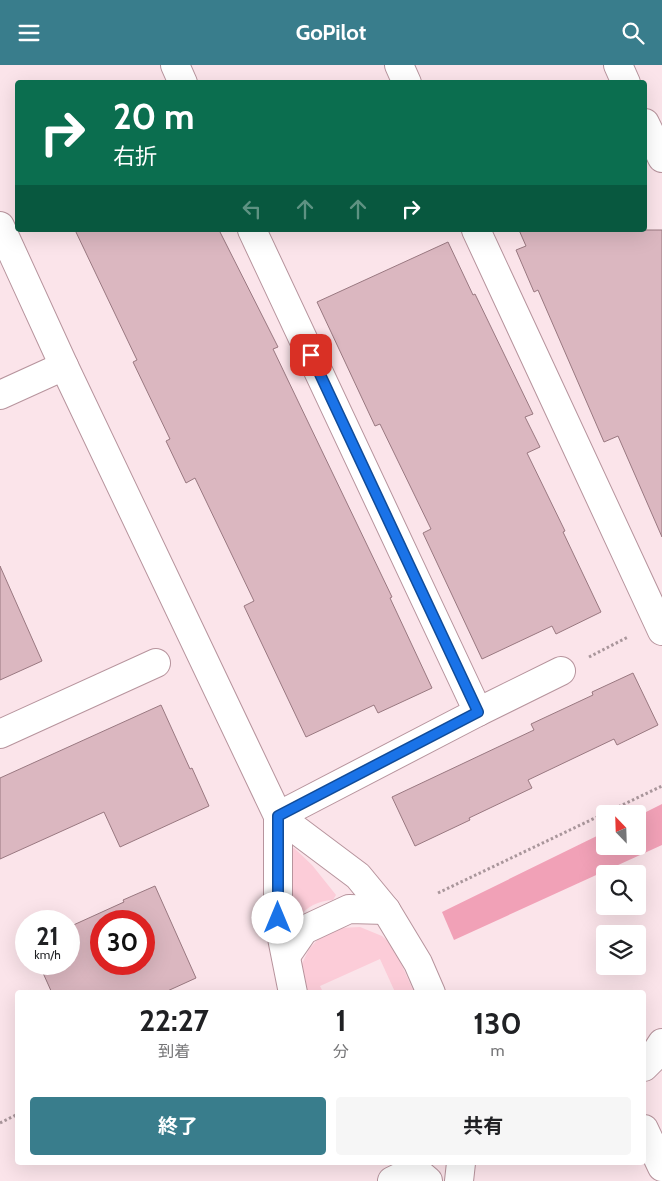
<!DOCTYPE html>
<html lang="ja">
<head>
<meta charset="utf-8">
<style>
	:root { --surface:#fff; --page:#f6f6f6; --text:#202124; --muted:#757577; --accent:#397d8c }
	body { margin:0; font-family:Cabin,"Noto Sans JP",sans-serif; background:var(--page); color:var(--text); height:100vh; display:flex; flex-direction:column; font-size:19px; white-space:nowrap }
	* { box-sizing:border-box; margin:0 }
	p { font-size:16px; color:var(--muted) }
	.icon { flex:none; width:28px; height:28px; fill:none; stroke:currentColor; stroke-width:2; stroke-linecap:round; stroke-linejoin:round }
	.map { position:relative; flex:1; overflow:hidden }
	.sheet { position:absolute; left:15px; top:925px; width:631px; height:175px; display:flex; flex-direction:column; background:var(--surface); border-radius:5px; box-shadow:0 5px 20px #0002 }
	.sheet>* { flex:none }
	.banner { position:absolute; left:15px; top:15px; width:632px; height:152px; border-radius:5px; box-shadow:0 5px 20px #0002; background:#0b6e4f; color:#fff; overflow:hidden }
	.needle { width:32px; rotate:337deg }
	.fabs { position:absolute; left:596px; top:740px; display:grid; gap:10px }
	.fabs a { display:grid; place-items:center; width:50px; height:50px; border-radius:5px; background:var(--surface); box-shadow:0 5px 20px #0002; font-size:25px }
	.speed { position:absolute; left:15px; top:845px; display:flex; gap:10px; font-size:25px; font-weight:700; text-align:center }
	.speed>* { display:grid; place-content:center; width:65px; height:65px; border-radius:50%; background:var(--surface); box-shadow:0 5px 20px #0002; line-height:1 }
	.speed small { font-size:12px; font-weight:400 }
	.speed .limit { border:8px solid #d22; background:#fff; color:#111 }
	.pin { position:absolute; display:grid; place-items:center; width:42px; height:42px; color:#fff; margin:-21px; border-radius:10px; box-shadow:0 2px 8px #0006 }
	.me { position:absolute; width:55px; margin:-28px; rotate:0deg; stroke-linejoin:round; filter:drop-shadow(0 0 4px #0008) }
	.turn { display:flex; align-items:center; gap:18px; height:105px; padding:0 15px; font-size:22px }
	.turn .icon { width:65px; height:65px; stroke-width:2.5 }
	.turn b { display:block; font-size:35px; line-height:42px }
	.lanes { display:flex; align-items:center; height:48px; padding:0 15px; background:#0003; justify-content:center; gap:25px; direction:ltr }
	.lanes .off { opacity:.35 }
	.eta { display:flex; justify-content:space-evenly; align-items:center; height:85px; text-align:center }
	.eta b { font-size:30px; font-weight:700; line-height:35px }
	.primary-button { display:flex; gap:10px; margin-top:auto; padding:10px 15px }
	.primary-button a { flex:1; height:58px; border-radius:5px; background:var(--accent); color:#fff; font-size:20px; font-weight:700; line-height:58px; text-align:center }
	.primary-button a+a { background:var(--page); color:var(--text) }
	header { display:flex; justify-content:space-between; align-items:center; height:65px; padding:0 15px; background:var(--accent); color:#fff; font-size:22px; font-weight:700 }
	.map>svg:first-child { display:block }
	.green { fill:#fcccd8 }
	.forest { fill:#f1a1b7 }
	.building { fill:#dbb7c0; stroke:#997880; fill-rule:evenodd }
	.lines { fill:none; stroke-linecap:round; stroke-linejoin:round }
	.street-casing { stroke:#b7949d; stroke-width:30 }
	.secondary-casing { stroke:#b7949d; stroke-width:30 }
	.path { stroke:#a9969b; stroke-width:3; stroke-dasharray:2.5 2.5; stroke-linecap:butt }
	.street { stroke:#fff; stroke-width:28 }
	.secondary { stroke:#fff; stroke-width:28 }
	.route-casing { stroke:#114b97; stroke-width:12 }
	.route { stroke:#1a73e8; stroke-width:9 }
</style>
</head>
<body>
<header><svg class="icon" aria-label="menu" viewBox="0 0 24 24"><path d="M4 6h16M4 12h16M4 18h16"/></svg>GoPilot<svg class="icon" aria-label="search" viewBox="0 0 24 24"><circle cx="10" cy="10" r="6"/><path d="M15 15l6 6"/></svg></header>
<div class="map">
<svg width="662" height="1116" viewBox="0 0 662 1116">
	<rect width="100%" height="100%" fill="#fbe4ea"/>
	<g class="green">
		<path d="M 294,783 L 312,800 L 336,830 L 333,835 C 318,836 308,841 299,852 L 295,851 L 289,837 L 286,786 Z"/>
		<polygon points="360,862 382,871 393,881 414,927 395,927 380,894 320,921 323,927 304,927 299,905 309,884 321,871 340,863"/>
	</g>
	<polygon class="forest" points="662,739 662,780 454,875 442,847 605,767 605,781 638,781 638,751"/>
	<g class="building">
		<polygon points="75,165 219,165 278,282 273,284 392,532 390,533 432,623 378,648 374,640 306,672 244,541 254,536 195,413 186,418 166,376 170,374 133,297 137,295"/>
		<polygon points="519,165 662,165 662,472 618,371 604,377 538,225 534,227 516,185 526,181"/>
		<polygon points="448,177 473,230 475,229 533,349 525,352 540,382 527,388 565,466 563,467 601,547 556,569 552,561 482,594 423,468 431,464 380,359 375,361 317,237"/>
		<polygon points="0,501 42,596 0,615"/>
		<polygon points="633,608 658,660 617,680 614,674 528,715 532,723 469,753 470,755 415,781 392,732 534,665 531,659 593,630 592,627"/>
		<polygon points="161,640 190,704 192,703 209,741 120,782 104,747 0,794 0,713"/>
		<path d="M 155,821 L 196,913 L 163,928 L 52,928 L 39,899 L 69,899 L 69,862 L 124,837 L 123,835 ZM 101,856 L 144,856 L 144,899 L 101,899 Z"/>
	</g>
	<g class="lines">
		<g class="street-casing">
			<g id="street">
				<polyline points="175,0 183,18"/>
				<polyline points="399,0 407,18"/>
				<polyline points="618,0 626,18"/>
				<polyline points="645,58 662,93"/>
				<polyline points="252,165 478,647 278,751"/>
				<polyline points="476,165 662,566"/>
				<polyline points="478,647 561,606"/>
				<polyline points="0,669 156,598"/>
				<polyline points="278,751 358,811 386,845 418,898 431,928"/>
				<polyline points="278,751 278,853 293,928"/>
				<polyline points="286,891 304,865 349,844 386,845"/>
				<polyline points="644,1002 651,995 662,978"/>
				<polyline points="644,1064 662,1102"/>
				<polyline points="407,1098 428,1116"/>
				<polyline points="392,1116 415,1105"/>
				<polyline points="459,1116 461,1098"/>
			</g>
		</g>
		<g class="secondary-casing">
			<g id="secondary">
				<polyline points="0,161 64,301 278,751"/>
				<polyline points="0,330 64,301"/>
			</g>
		</g>
		<g class="path">
			<polyline points="589,592 628,572"/>
			<polyline points="438,828 662,721"/>
			<polyline points="0,1058 18,1049"/>
		</g>
		<use href="#street" class="street"/>
		<use href="#secondary" class="secondary"/>
	</g>
	<g class="lines">
		<g class="route-casing">
			<polyline id="route" points="278,853 278,751 478,647 311,290"/>
		</g>
		<use href="#route" class="route"/>
	</g>
</svg>
<div class="fabs">
<a><svg class="needle" viewBox="-14 -14 28 28"><path d="M0-13l5 13h-10z" fill="#e53935"/><path d="M0 13l5-13h-10z" fill="#757577"/></svg></a>
<a><svg class="icon" aria-label="search" viewBox="0 0 24 24"><circle cx="10" cy="10" r="6"/><path d="M15 15l6 6"/></svg></a>
<a><svg class="icon" aria-label="layers" viewBox="0 0 24 24"><path d="M12 4l9 5-9 5-9-5zM3 14l9 5 9-5"/></svg></a>
</div>
<div class="speed"><div>21<small>km/h</small></div><div class="limit">30</div></div>
<div class="pin" style="left:311px;top:290px;background:#d93025"><svg class="icon" aria-label="arrive" viewBox="0 0 24 24"><path d="M6 21V4h12l-3 4 3 4H6"/></svg></div>
<svg class="me" style="left:278px;top:853px" viewBox="-20 -20 40 40"><circle r="19" fill="#fff"/><path d="M0-13L10 11 0 6-10 11z" fill="#1a73e8"/></svg>
<div class="banner">
<div class="turn"><svg class="icon" aria-label="right" viewBox="0 0 24 24"><path d="M7 20v-9h11M14 6l5 5-5 5"/></svg><div><b>20 m</b>右折</div></div>
<div class="lanes"><svg class="icon off" aria-label="left" viewBox="0 0 24 24"><path d="M17 20v-9H6M10 6l-5 5 5 5"/></svg><svg class="icon off" aria-label="ahead" viewBox="0 0 24 24"><path d="M12 20V5M6 11l6-6 6 6"/></svg><svg class="icon off" aria-label="ahead" viewBox="0 0 24 24"><path d="M12 20V5M6 11l6-6 6 6"/></svg><svg class="icon" aria-label="right" viewBox="0 0 24 24"><path d="M7 20v-9h11M14 6l5 5-5 5"/></svg></div>
</div>
<section class="sheet">
<div class="eta">
<div><b>22:27</b><p>到着</p></div>
<div><b>1</b><p>分</p></div>
<div><b>130</b><p>m</p></div>
</div>
<div class="primary-button"><a>終了</a><a>共有</a></div>
</section>
</div>
</body>
</html>
